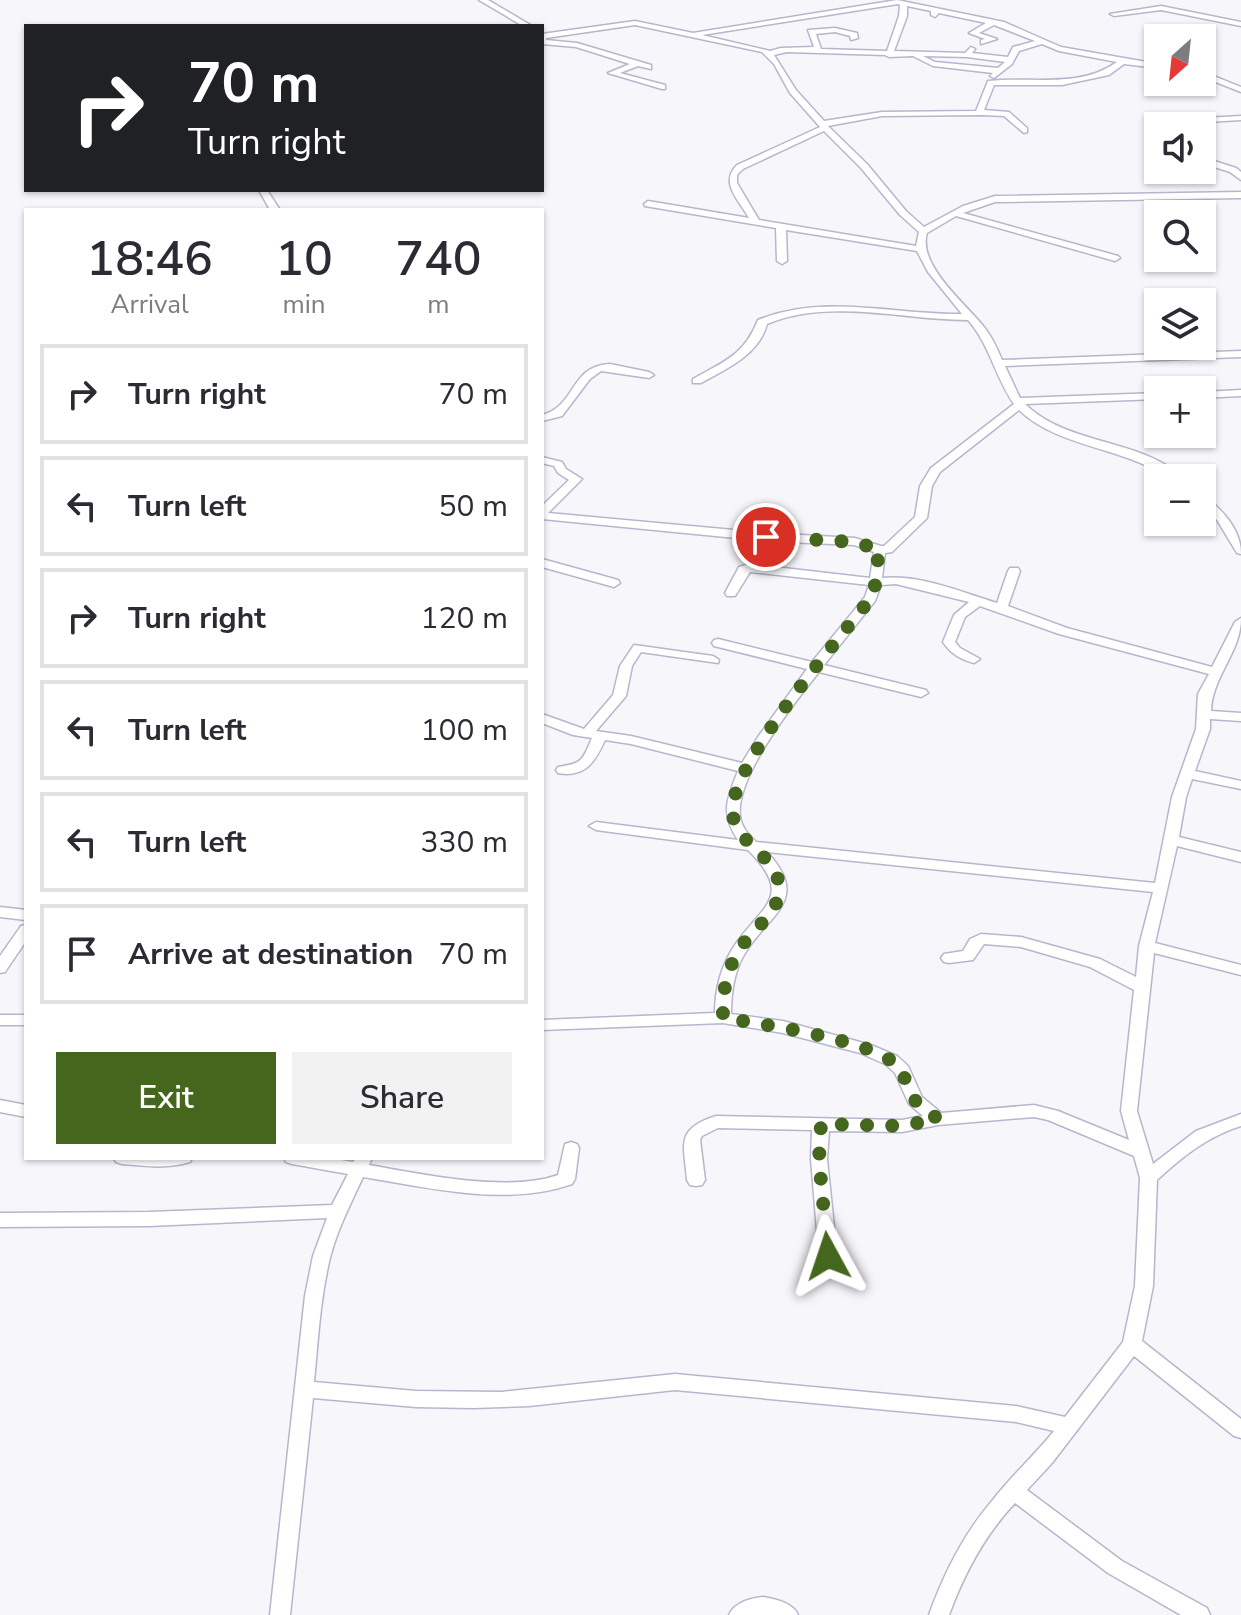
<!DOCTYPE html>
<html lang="en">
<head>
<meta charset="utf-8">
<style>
	:root { --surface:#fff; --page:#f2f2f3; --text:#2b2b33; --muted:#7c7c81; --line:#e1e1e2; --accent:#45661d }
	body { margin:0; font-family:"Nunito Sans",sans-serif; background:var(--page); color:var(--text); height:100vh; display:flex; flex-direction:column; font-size:30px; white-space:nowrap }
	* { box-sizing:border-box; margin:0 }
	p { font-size:26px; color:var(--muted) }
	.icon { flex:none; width:44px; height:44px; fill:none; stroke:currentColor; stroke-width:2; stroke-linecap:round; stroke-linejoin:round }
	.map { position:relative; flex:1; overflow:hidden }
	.panel { position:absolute; left:24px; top:208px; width:520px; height:952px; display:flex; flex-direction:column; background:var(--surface); border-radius:0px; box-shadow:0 2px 6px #0004 }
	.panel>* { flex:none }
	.hud { position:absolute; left:24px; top:24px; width:520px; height:168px; border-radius:0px; box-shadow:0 2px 6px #0004; background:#202124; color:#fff; overflow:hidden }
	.needle { width:52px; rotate:207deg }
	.buttons { position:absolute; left:1144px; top:24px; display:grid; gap:16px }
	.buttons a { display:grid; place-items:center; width:72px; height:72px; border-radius:0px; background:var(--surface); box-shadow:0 2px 6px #0004; font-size:40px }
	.pin { position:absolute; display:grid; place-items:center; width:68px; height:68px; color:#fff; margin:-34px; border:4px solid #fff; border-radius:50%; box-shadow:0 2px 8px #0007 }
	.me { position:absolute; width:88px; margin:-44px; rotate:355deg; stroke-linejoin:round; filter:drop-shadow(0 0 6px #0008) }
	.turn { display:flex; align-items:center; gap:28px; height:168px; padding:0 32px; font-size:36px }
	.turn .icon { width:104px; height:104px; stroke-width:2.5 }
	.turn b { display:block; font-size:56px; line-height:68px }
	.eta { display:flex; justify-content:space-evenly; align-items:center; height:136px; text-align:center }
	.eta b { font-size:48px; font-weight:600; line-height:56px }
	.cta { display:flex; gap:16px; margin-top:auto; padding:16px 32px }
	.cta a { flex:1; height:92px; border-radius:0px; background:var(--accent); color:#fff; font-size:32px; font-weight:600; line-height:92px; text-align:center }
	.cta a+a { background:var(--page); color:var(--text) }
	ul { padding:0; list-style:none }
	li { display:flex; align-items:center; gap:24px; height:100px; margin:0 16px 12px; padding:0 16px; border:4px solid var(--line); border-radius:0px }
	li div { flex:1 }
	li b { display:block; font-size:30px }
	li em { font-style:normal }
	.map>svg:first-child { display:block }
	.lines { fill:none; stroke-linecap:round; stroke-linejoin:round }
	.minor-casing { stroke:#b7b6cd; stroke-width:3 }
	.minor { fill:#fff; fill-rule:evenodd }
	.route { stroke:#45661d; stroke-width:14; stroke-dasharray:0 25.2 }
</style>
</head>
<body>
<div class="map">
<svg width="1241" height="1615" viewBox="0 0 1241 1615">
	<rect width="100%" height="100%" fill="#f6f6fb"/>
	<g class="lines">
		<g class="minor-casing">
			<g id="minor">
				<polygon points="479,0 488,0 532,26 523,26"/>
				<path d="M 897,0 L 1004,22 L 1061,47 L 1158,64 L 1158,68 L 1124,64 L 1109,75 L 1062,85 L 994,85 L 984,110 L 1009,112 L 1027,128 L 1027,132 L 1024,133 L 1004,116 L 982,115 L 882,116 L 828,126 L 867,164 L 906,211 L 924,227 L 963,206 L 995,196 L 1241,192 L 1241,198 L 995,202 L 963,213 L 1118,256 L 1120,258 L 1115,261 L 956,216 L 927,233 C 917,265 966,304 984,327 C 992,337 997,348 1002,360 L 1241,351 L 1241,357 L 1005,366 L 1020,398 L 1158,393 L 1158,399 L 1025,404 C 1068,446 1140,438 1184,478 C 1166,478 1154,468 1138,462 C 1099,446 1050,440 1019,410 L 940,472 L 932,486 L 927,518 L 892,552 L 885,553 L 882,578 C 920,574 961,592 997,603 L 1008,571 L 1010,568 L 1018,568 L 1020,571 L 1008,606 L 1067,628 L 1212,667 L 1235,622 L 1241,618 C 1241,653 1212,676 1211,711 L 1241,713 L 1241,721 L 1210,719 L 1210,729 L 1195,771 L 1241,781 L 1241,789 L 1192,779 L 1186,797 L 1179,837 L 1241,852 L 1241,862 L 1177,846 L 1155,943 L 1241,965 L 1241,975 L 1154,953 L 1137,1111 L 1153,1164 L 1196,1131 L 1241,1114 L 1241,1126 C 1208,1136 1182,1157 1157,1180 L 1153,1286 L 1142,1341 L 1241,1419 L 1241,1438 L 1234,1436 L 1134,1356 L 1052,1463 L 1027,1490 L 1122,1561 L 1207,1608 L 1210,1615 L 1181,1615 L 1108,1573 L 1015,1503 C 984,1536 964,1574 949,1615 L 929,1615 C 944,1573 963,1535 992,1501 C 1011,1476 1035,1455 1054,1431 L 1016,1422 L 675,1390 L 529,1406 L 473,1408 L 416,1407 L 313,1398 L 290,1615 L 270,1615 L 305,1296 L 313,1256 L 327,1218 L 149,1226 L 0,1227 L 0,1213 L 149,1212 L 332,1205 L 348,1174 L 292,1164 L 286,1162 L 284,1158 L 328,1158 L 353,1162 L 356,1158 L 372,1158 L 369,1165 C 420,1174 509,1193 558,1175 L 565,1144 L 571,1142 L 577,1144 L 579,1148 L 575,1179 L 572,1184 C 507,1207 430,1188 363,1177 C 351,1203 337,1230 330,1258 C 320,1299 318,1341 314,1382 L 416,1391 L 501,1392 L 675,1374 L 1016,1406 L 1065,1417 L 1123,1342 L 1135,1286 L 1140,1178 L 1134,1156 L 1048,1120 L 1034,1117 L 938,1125 L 902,1132 L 829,1131 L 827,1159 L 837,1256 L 834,1261 L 828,1263 L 822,1261 L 819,1256 L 811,1159 L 812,1130 L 718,1128 L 702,1136 L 700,1140 L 705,1180 L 702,1185 L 696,1186 L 690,1185 L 687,1180 C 684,1144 675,1129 716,1116 L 902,1120 L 923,1116 L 909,1104 L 895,1073 L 885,1064 L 860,1053 L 783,1033 L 723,1023 L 542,1030 L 542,1020 L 715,1013 C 715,989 721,967 733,948 C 759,907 797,898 748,850 L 596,830 L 589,826 L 596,822 L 738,840 C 720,813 727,799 738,771 L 631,744 L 605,740 C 595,762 585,778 558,773 L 556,770 L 558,767 C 583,763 582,761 592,738 L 573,735 L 542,723 L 542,714 L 584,729 L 613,695 L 620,666 L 634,645 L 713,656 L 719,660 L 718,663 L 641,652 L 632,666 L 626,696 L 596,731 L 631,736 L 742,763 L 758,737 L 807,669 L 714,646 L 712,643 L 714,640 L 718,639 L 812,662 L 865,597 L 869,585 L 750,572 L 735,596 L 727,596 L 725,593 L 739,567 L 749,564 L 870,578 L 874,552 L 854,545 L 766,541 L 542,519 L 542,506 L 569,480 L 558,473 L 554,466 L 542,463 L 542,457 L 562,462 L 566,469 L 582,479 L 548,513 L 766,533 L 855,538 L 881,546 L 884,546 L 915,517 L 920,486 L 931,468 L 1014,404 C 995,377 990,345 968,320 C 902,320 829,298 767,324 C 759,355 726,369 701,383 L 693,383 L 693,379 C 725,361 744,355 758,320 C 824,293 894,315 962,314 L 928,272 L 917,251 L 786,230 L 787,261 L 782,264 L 777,261 L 776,228 L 645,206 L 644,204 L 648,201 L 749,218 C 739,200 719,183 737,165 L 820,127 L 790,93 L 774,64 L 762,52 L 635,25 L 546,38 L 546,40 L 577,43 L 651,65 L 651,69 L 638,66 L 620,73 L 665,85 L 665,89 L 662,89 L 608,73 L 630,64 L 576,47 L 542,44 L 542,34 L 635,21 L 693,33 ZM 898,4 L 900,5 L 899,16 L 887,51 L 821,49 L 816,34 L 835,32 L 850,36 L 851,40 L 858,38 L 857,33 L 835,28 L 808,30 L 814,47 L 781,48 L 770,51 L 702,35 ZM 907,6 L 931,11 L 931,15 L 935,17 L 939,13 L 986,23 L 969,33 L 985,39 L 981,40 L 981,44 L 997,39 L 979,33 L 994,25 L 1035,41 L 1013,47 L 1008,57 L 972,53 L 975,49 L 971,47 L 965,53 L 894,51 L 907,16 ZM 1042,44 L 1059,51 L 1117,62 C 1079,89 1032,76 988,81 L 976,111 L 882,112 L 824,121 L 796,90 L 774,55 L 787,52 L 885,55 L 889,57 L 913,56 L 933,66 L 993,73 L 990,76 L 994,78 L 1012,64 L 1019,51 ZM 923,56 L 967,57 L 1005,62 L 998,68 L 935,62 ZM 824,131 L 861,168 L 900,215 L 919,232 L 916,246 L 759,220 L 737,183 L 737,175 L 743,169 ZM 896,584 L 969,602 L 954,615 L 943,642 C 951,654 960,659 974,663 L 980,659 L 960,648 L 955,642 L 965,617 L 980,606 L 1059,634 L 1209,674 L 1198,694 L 1196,729 L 1172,797 L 1155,883 L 756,842 C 749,835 741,827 740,816 C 735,777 795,702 819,672 L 921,697 L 928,693 L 926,690 L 824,665 L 875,601 L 881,585 ZM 767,852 L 1153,892 L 1139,946 L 1136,977 L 1100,959 L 1021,937 L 981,934 L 970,939 L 963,951 L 944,954 L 941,958 L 944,962 L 949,963 L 973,960 L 984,944 L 1021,947 L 1090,967 L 1134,990 L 1121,1111 L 1129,1140 L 1058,1111 L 1034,1105 L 941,1113 L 922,1097 L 908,1066 L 897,1056 L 871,1045 L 783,1021 L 731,1014 C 731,993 734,971 745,953 C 768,915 812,900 767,852 Z"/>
				<polygon points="1161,6 1241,22 1241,26 1161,10 1114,16 1110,14"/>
				<polygon points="1206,73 1241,87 1241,92 1203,77 1202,75"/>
				<polygon points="1241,116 1241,120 1190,123 1188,126 1180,126 1187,119"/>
				<polygon points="1202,157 1236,168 1241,172 1241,180 1230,172 1202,163"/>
				<polygon points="259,190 267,190 280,210 270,210"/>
				<path d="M 610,364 L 649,372 L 654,375 L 649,378 L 601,371 L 590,379 L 562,416 L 542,421 L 542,415 C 577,406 569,366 610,364 Z"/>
				<polygon points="1241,390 1241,396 1202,398 1202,392"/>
				<path d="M 1202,495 L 1206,496 C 1223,512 1241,529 1241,554 L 1237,553 L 1217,520 L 1202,504 Z"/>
				<polygon points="542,559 618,580 620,583 614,587 542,567"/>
				<polygon points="0,907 26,910 26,920 0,917"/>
				<polygon points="26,925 26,941 5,972 0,973 0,956 21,926"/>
				<rect x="0" y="1015" width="26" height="10"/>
				<polygon points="0,1100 26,1105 26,1117 0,1112"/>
				<path d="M 114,1158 L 192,1158 L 190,1162 C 167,1169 145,1166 122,1164 L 116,1162 Z"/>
				<path d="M 763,1597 C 776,1599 793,1603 798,1615 L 729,1615 C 734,1603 750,1598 763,1597 Z"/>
			</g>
		</g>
		<use href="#minor" class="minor"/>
	</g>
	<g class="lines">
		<path class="route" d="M 766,537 L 855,542 L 880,550 C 875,566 878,584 871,598 C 841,637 724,770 733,816 C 739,849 786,858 778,896 C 775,912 766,919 755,930 C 730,956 722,983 723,1018 C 763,1024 863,1039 893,1062 C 906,1071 905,1087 914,1099 C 920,1107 930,1113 938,1119 L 902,1126 L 821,1124 L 819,1159 L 828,1256"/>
	</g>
</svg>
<div class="buttons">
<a><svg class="needle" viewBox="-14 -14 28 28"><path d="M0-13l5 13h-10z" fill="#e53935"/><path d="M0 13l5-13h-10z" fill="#7c7c81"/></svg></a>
<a><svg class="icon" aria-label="sound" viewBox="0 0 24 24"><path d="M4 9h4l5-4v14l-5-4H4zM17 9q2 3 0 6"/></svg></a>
<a><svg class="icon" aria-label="search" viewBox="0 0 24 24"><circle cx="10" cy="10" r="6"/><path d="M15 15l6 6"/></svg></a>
<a><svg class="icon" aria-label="layers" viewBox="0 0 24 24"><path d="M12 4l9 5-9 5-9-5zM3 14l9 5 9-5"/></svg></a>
<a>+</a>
<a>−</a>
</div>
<div class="pin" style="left:766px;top:537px;background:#d93025"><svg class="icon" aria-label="arrive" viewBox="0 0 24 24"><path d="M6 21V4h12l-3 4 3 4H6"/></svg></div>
<svg class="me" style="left:828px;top:1256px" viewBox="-20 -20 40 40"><path d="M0-17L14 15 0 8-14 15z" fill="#45661d" stroke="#fff" stroke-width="4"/></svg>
<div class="hud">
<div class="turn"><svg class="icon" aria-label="right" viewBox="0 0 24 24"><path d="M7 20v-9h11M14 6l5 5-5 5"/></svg><div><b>70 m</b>Turn right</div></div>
</div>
<section class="panel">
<div class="eta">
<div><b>18:46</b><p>Arrival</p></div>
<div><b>10</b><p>min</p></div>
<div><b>740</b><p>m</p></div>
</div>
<ul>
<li><svg class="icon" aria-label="right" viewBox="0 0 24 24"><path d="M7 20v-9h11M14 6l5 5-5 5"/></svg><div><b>Turn right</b></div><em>70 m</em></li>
<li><svg class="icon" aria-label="left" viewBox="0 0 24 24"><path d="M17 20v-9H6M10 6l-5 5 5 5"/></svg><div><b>Turn left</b></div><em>50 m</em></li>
<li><svg class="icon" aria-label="right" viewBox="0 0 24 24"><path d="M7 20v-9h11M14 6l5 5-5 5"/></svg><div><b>Turn right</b></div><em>120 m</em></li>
<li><svg class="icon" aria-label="left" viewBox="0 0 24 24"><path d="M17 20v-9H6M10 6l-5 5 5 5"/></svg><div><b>Turn left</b></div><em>100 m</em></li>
<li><svg class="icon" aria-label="left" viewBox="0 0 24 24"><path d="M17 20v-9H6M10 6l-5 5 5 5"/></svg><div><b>Turn left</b></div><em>330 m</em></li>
<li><svg class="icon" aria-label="arrive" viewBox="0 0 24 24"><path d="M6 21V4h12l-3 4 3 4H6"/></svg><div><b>Arrive at destination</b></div><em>70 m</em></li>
</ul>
<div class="cta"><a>Exit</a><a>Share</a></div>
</section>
</div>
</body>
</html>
